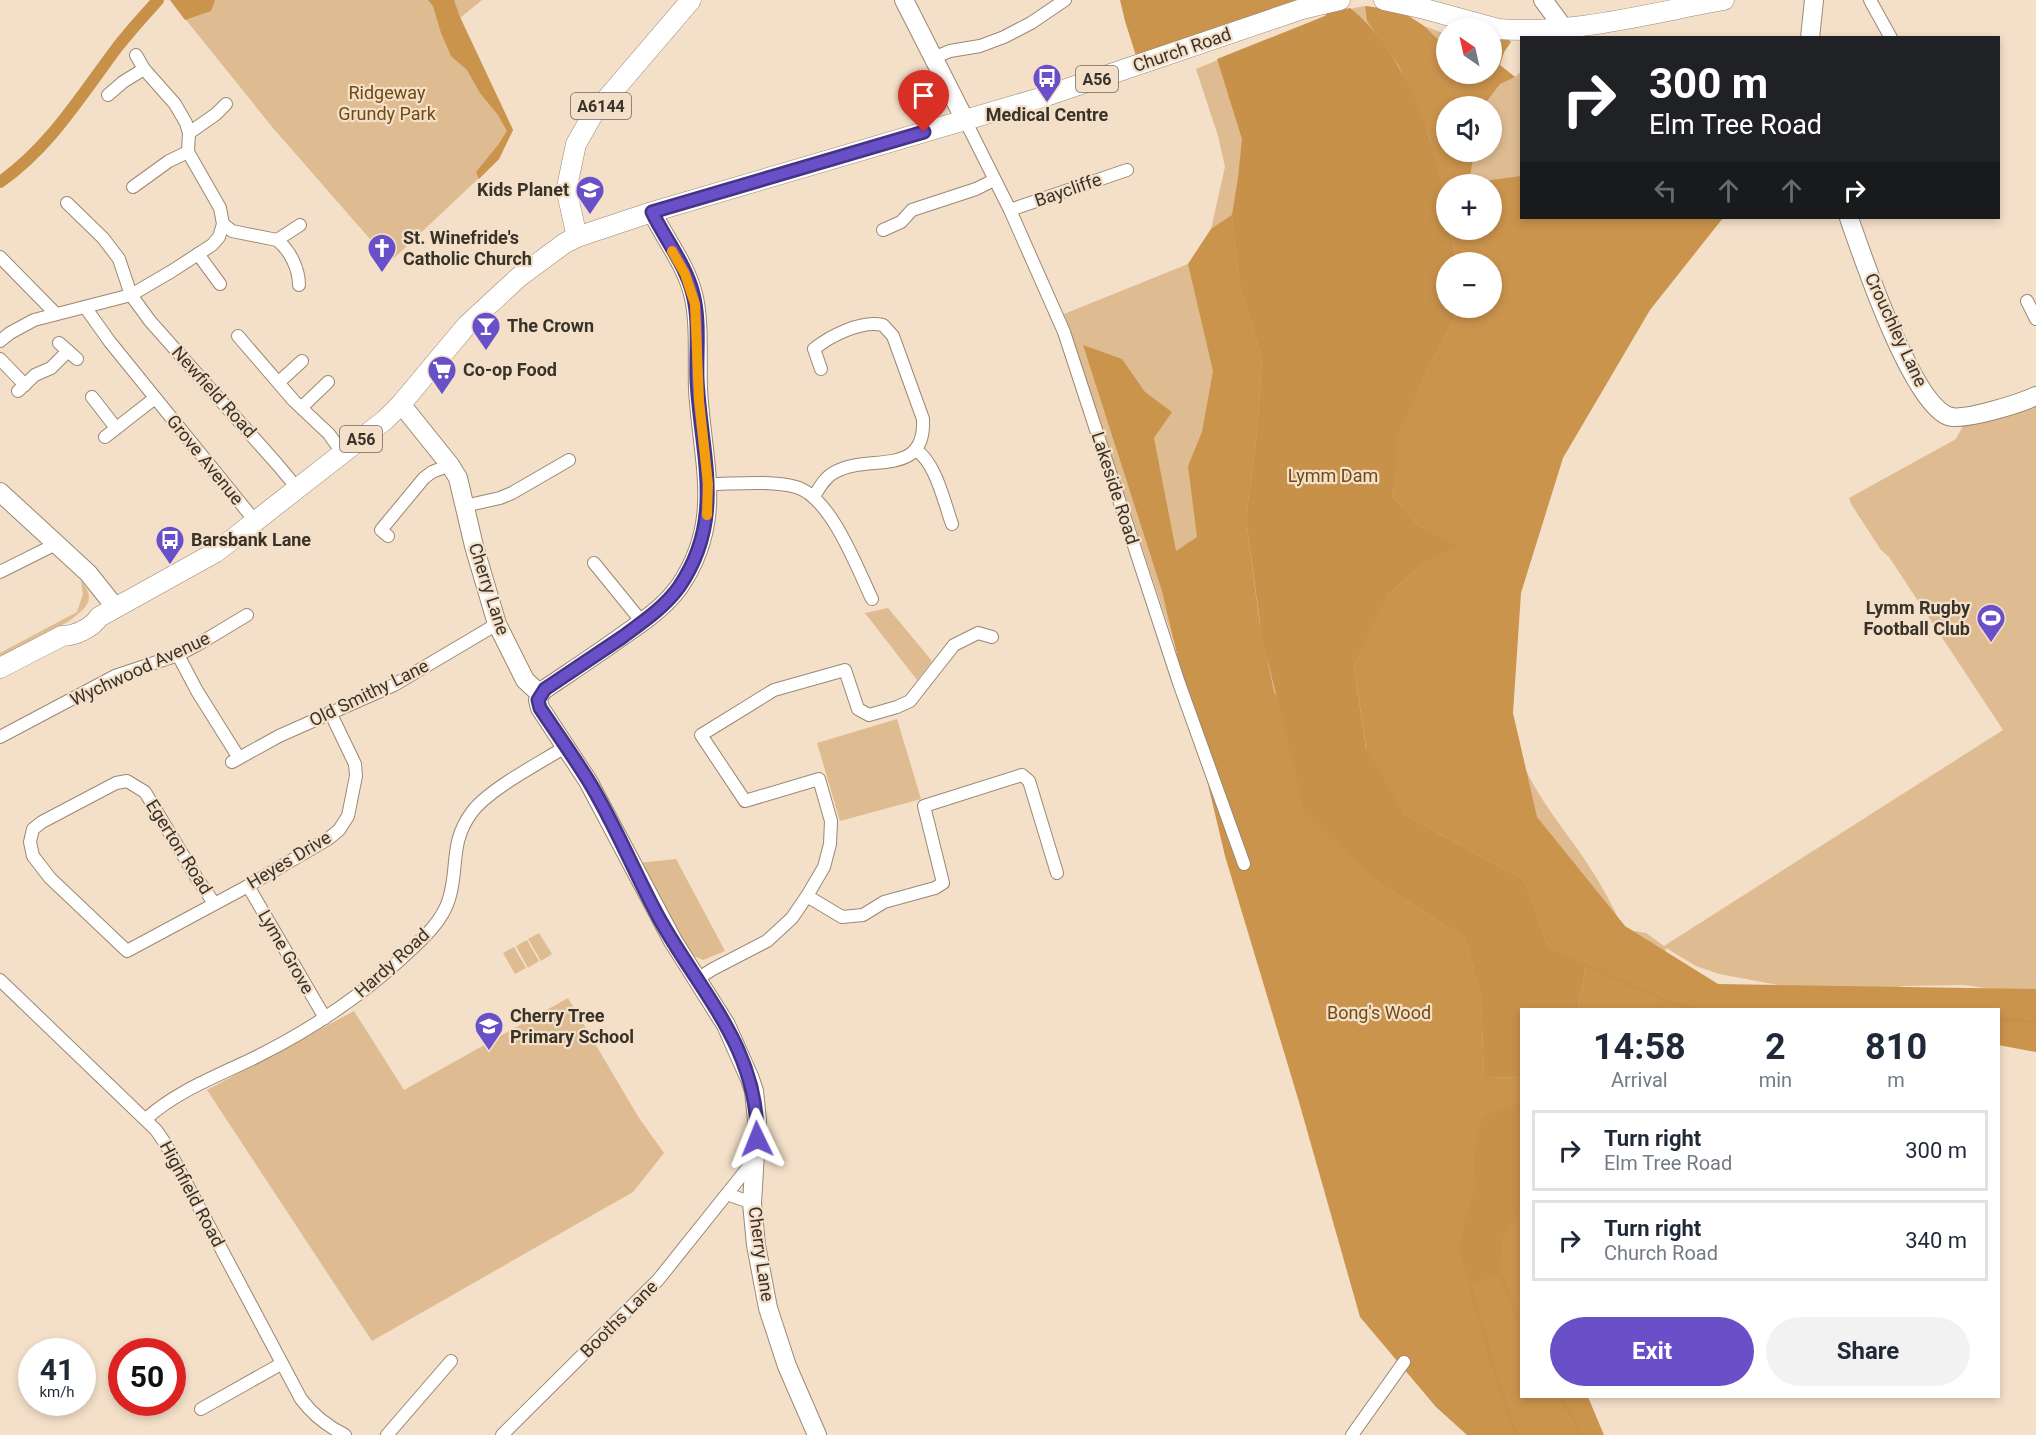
<!DOCTYPE html>
<html lang="en">
<head>
<meta charset="utf-8">
<style>
	:root { --surface:#fff; --page:#f2f2f3; --text:#1f2937; --muted:#747a83; --line:#e0e1e3; --accent:#6950c9 }
	body { margin:0; font-family:Roboto,sans-serif; background:var(--page); color:var(--text); height:100vh; display:flex; flex-direction:column; font-size:22px; white-space:nowrap }
	* { box-sizing:border-box; margin:0 }
	p { font-size:20px; color:var(--muted) }
	.icon { flex:none; width:33px; height:33px; fill:none; stroke:currentColor; stroke-width:2; stroke-linecap:round; stroke-linejoin:round }
	.map { position:relative; flex:1; overflow:hidden }
	.drawer { position:absolute; left:1520px; top:1008px; width:480px; height:390px; display:flex; flex-direction:column; background:var(--surface); border-radius:0px; box-shadow:0 3px 9px #0003 }
	.drawer>* { flex:none }
	.hud { position:absolute; left:1520px; top:36px; width:480px; height:183px; border-radius:0px; box-shadow:0 3px 9px #0003; background:#202124; color:#fff; overflow:hidden }
	.needle { width:39px; rotate:326deg }
	.buttons { position:absolute; left:1436px; top:18px; display:grid; gap:12px }
	.buttons a { display:grid; place-items:center; width:66px; height:66px; border-radius:50%; background:var(--surface); box-shadow:0 3px 9px #0003; font-size:30px }
	.speed { position:absolute; left:18px; top:1338px; display:flex; gap:12px; font-size:30px; font-weight:700; text-align:center }
	.speed>* { display:grid; place-content:center; width:78px; height:78px; border-radius:50%; background:var(--surface); box-shadow:0 3px 9px #0003; line-height:1 }
	.speed small { font-size:15px; font-weight:400 }
	.speed .limit { border:9px solid #d22; background:#fff; color:#111 }
	.pin { position:absolute; display:grid; place-items:center; width:51px; height:51px; color:#fff; margin:-62px -26px; border-radius:50% 50% 50% 0; rotate:-45deg; box-shadow:0 0 6px #0007 }
	.pin .icon { rotate:45deg }
	.me { position:absolute; width:66px; margin:-33px; rotate:358deg; stroke-linejoin:round; filter:drop-shadow(0 0 4px #0008) }
	.turn { display:flex; align-items:center; gap:21px; height:126px; padding:0 30px; font-size:27px }
	.turn .icon { width:78px; height:78px; stroke-width:2.5 }
	.turn b { display:block; font-size:42px; line-height:51px }
	.lanes { display:flex; align-items:center; height:57px; padding:0 30px; background:#0003; justify-content:center; gap:30px; direction:ltr }
	.lanes .off { opacity:.35 }
	.eta { display:flex; justify-content:space-evenly; align-items:center; height:102px; text-align:center }
	.eta b { font-size:36px; font-weight:700; line-height:42px }
	.primary-button { display:flex; gap:12px; margin-top:auto; padding:12px 30px }
	.primary-button a { flex:1; height:69px; border-radius:36px; background:var(--accent); color:#fff; font-size:24px; font-weight:700; line-height:69px; text-align:center }
	.primary-button a+a { background:var(--page); color:var(--text) }
	ul { padding:0; list-style:none }
	li { display:flex; align-items:center; gap:18px; height:81px; margin:0 12px 9px; padding:0 18px; border:3px solid var(--line); border-radius:0px }
	li div { flex:1 }
	li b { display:block; font-size:22px }
	li em { font-style:normal }
	.map>svg:first-child { display:block }
	.green { fill:#debb91; fill-rule:evenodd }
	.forest { fill:#cb944d }
	.water { fill:#c8914a }
	.lines { fill:none; stroke-linecap:round; stroke-linejoin:round }
	.stream { stroke:#c8914a; stroke-width:3 }
	.canal { stroke:#c8914a; stroke-width:12 }
	.street-casing { stroke:#9a8872; stroke-width:14 }
	.secondary-casing { stroke:#9a8872; stroke-width:20 }
	.primary-casing { stroke:#9a8872; stroke-width:21 }
	.street { stroke:#fff; stroke-width:12 }
	.secondary { stroke:#fff; stroke-width:18 }
	.primary { stroke:#fff; stroke-width:20 }
	.route-casing { stroke:#443483; stroke-width:15 }
	.route { stroke:#6950c9; stroke-width:10 }
	.slow { stroke:#f59e0b; stroke-width:10 }
	.labels { text-anchor:middle; stroke-width:4.5; stroke-linejoin:round; paint-order:stroke }
	.shield { fill:#f4e0c9; stroke:#716659; stroke-width:1.5 }
	.shield-label { font-size:16px; font-weight:bold; fill:#393229 }
	.street-label { font-size:18px; fill:#393229; stroke:#f4e0c9 }
	.park-label { font-size:18px; fill:#6f4a14; stroke:#f4e0c9 }
	.poi-label { font-size:18px; font-weight:bold; fill:#393229; stroke:#f4e0c9; text-anchor:start }
</style>
</head>
<body>
<div class="map">
<svg width="2036" height="1435" viewBox="0 0 2036 1435">
	<rect width="100%" height="100%" fill="#f4e0c9"/>
	<g class="green">
		<polygon points="170,0 482,0 460,18 513,130 499,159 390,262 273,128"/>
		<path d="M 1365,6 L 1401,11 L 1424,26 L 1446,34 L 1446,74 L 1491,74 L 1491,41 L 1511,42 L 1504,52 L 1500,65 L 1515,77 L 1521,72 L 1521,218 L 1579,407 L 1522,563 L 1508,691 L 1524,766 C 1540,802 1566,831 1587,863 C 1601,884 1613,906 1623,929 L 1646,933 L 1664,946 L 2003,730 L 1889,557 L 1881,550 L 1851,504 L 1849,498 L 1956,439 L 1963,426 L 2036,405 L 2036,995 L 1964,985 L 1905,986 L 1833,995 L 1719,974 L 1696,966 L 1666,948 L 1655,1009 L 1521,1010 L 1521,1343 L 1193,699 L 1064,314 L 1188,264 L 1211,229 L 1225,167 L 1218,136 L 1196,69 L 1325,16 L 1327,13 ZM 1446,106 L 1491,106 L 1491,152 L 1446,152 ZM 1446,184 L 1491,184 L 1491,230 L 1446,230 ZM 1446,262 L 1491,262 L 1491,308 L 1446,308 Z"/>
		<path d="M 81,581 C 86,587 91,594 88,602 C 81,621 19,647 0,657 L 0,653 L 77,612 L 83,594 Z"/>
		<polygon points="888,608 932,661 917,680 865,613"/>
		<polygon points="897,719 921,799 840,821 817,743"/>
		<polygon points="676,859 725,951 703,960 694,956 672,922 638,863"/>
		<polygon points="539,933 552,954 541,961 528,939"/>
		<polygon points="527,940 539,961 528,968 516,946"/>
		<polygon points="514,947 526,968 515,974 503,953"/>
		<polygon points="568,998 639,1118 664,1153 633,1192 372,1341 207,1090 354,1011 404,1090"/>
	</g>
	<g class="forest">
		<polygon points="170,0 215,0 211,11 185,20"/>
		<polygon points="428,0 454,0 460,17 513,130 499,159 479,179 476,172 498,145 507,131 498,115 480,93 467,70 451,56 441,33 433,6"/>
		<polygon points="1120,0 1298,0 1136,56 1125,21"/>
		<polygon points="1365,6 1401,11 1424,26 1446,47 1446,74 1491,74 1491,41 1508,39 1511,42 1504,52 1500,65 1515,77 1500,84 1483,106 1446,106 1446,152 1474,152 1469,183 1521,176 1521,218 1723,218 1650,310 1563,458 1521,593 1513,713 1537,817 1625,926 1718,984 2036,989 2036,1052 1998,1045 1998,1010 1578,1009 1586,966 1548,947 1524,880 1405,815 1368,760 1354,666 1386,597 1421,565 1458,546 1418,525 1392,496 1398,468 1395,439 1428,368 1460,308 1491,308 1491,262 1458,262 1449,230 1491,230 1491,184 1446,184 1446,212 1430,138 1399,66 1367,21"/>
		<polygon points="1232,215 1239,282 1262,359 1257,431 1246,518 1259,619 1274,692 1374,880 1465,938 1481,998 1484,1078 1521,1077 1521,1396 1588,1397 1604,1435 1467,1435 1436,1407 1360,1317 1299,1102 1225,856 1162,591 1083,345 1122,359 1145,392 1172,412 1154,438 1176,551 1197,537 1188,466 1202,432 1213,371 1188,264 1211,229"/>
	</g>
	<g class="water">
		<path d="M 1350,8 C 1406,51 1446,160 1446,230 L 1449,230 L 1458,262 L 1446,262 L 1446,308 L 1460,308 L 1428,368 L 1396,439 L 1398,468 L 1392,496 L 1418,525 L 1459,546 L 1421,565 L 1387,596 L 1354,666 L 1366,749 L 1405,815 L 1524,880 L 1548,947 L 1586,965 L 1578,1009 L 1521,1010 L 1521,1077 L 1484,1078 L 1481,998 L 1465,938 L 1374,880 L 1305,813 L 1262,637 L 1246,518 L 1257,431 L 1262,359 L 1239,282 L 1232,215 L 1238,178 L 1242,139 L 1217,59 L 1325,16 L 1327,13 Z"/>
		<polygon points="1521,1103 1521,1210 1502,1239 1500,1273 1470,1285 1459,1250 1465,1218 1476,1187 1473,1159 1482,1118 1503,1108"/>
	</g>
	<g class="lines">
		<g class="stream">
			<polyline points="1586,965 1671,1003 1700,1010"/>
			<polyline points="1998,1019 2036,1022"/>
			<polyline points="1500,1273 1521,1325"/>
			<polyline points="1470,1285 1492,1362 1513,1426 1518,1435"/>
			<polyline points="1560,1396 1576,1423 1580,1435"/>
		</g>
		<path class="canal" d="M 0,182 C 49,148 80,97 116,49 C 129,32 144,16 158,0"/>
		<g class="street-casing">
			<g id="street">
				<polyline points="1870,0 1891,38"/>
				<polyline points="933,58 950,51 980,46 1004,37 1031,23 1065,0"/>
				<polyline points="108,95 123,82 144,69"/>
				<polyline points="965,120 1010,210 1064,332 1179,683 1244,864"/>
				<polyline points="189,133 216,114 226,104"/>
				<polyline points="133,187 169,161 188,152"/>
				<polyline points="67,203 103,238 119,259 131,295 150,321 277,464 297,488"/>
				<polyline points="1010,210 1127,170"/>
				<path d="M 223,224 L 232,231 L 277,240 C 290,250 299,269 299,285"/>
				<polyline points="883,230 901,222 912,210 976,189 994,180"/>
				<polyline points="277,240 300,225"/>
				<polyline points="198,254 220,284"/>
				<polyline points="0,257 56,314"/>
				<polyline points="2027,301 2036,319"/>
				<polyline points="85,307 110,342 255,521"/>
				<polyline points="238,336 294,401 329,434 343,454"/>
				<polyline points="0,341 10,333 34,320 131,295 172,271 212,245 219,237 223,224 220,208 188,152 189,133 186,123 175,104 144,69 136,55"/>
				<polyline points="59,343 77,359"/>
				<polyline points="0,359 25,385"/>
				<polyline points="279,382 302,361"/>
				<polyline points="18,391 35,375 51,368 68,351"/>
				<polyline points="92,397 116,428"/>
				<polyline points="302,407 328,382"/>
				<polyline points="105,437 155,398"/>
				<path d="M 916,450 C 936,463 944,502 952,524"/>
				<path d="M 708,484 C 734,484 770,480 796,487 C 831,497 857,568 872,599"/>
				<path d="M 814,496 C 820,487 825,477 835,472 C 868,453 926,479 923,419 L 893,336 L 883,325 C 861,320 830,336 814,349 L 821,369"/>
				<polyline points="464,506 500,498 512,493 569,460"/>
				<polyline points="388,536 381,530 424,478 432,472 450,465"/>
				<polyline points="594,563 642,622"/>
				<polyline points="0,572 56,544"/>
				<polyline points="178,655 197,691 239,758"/>
				<polyline points="0,737 115,676 178,655 197,645 247,615"/>
				<polyline points="232,762 279,736 394,685 497,624"/>
				<polyline points="248,886 325,1018"/>
				<polyline points="807,896 842,917 863,915 884,902 935,888 943,883 924,806 1022,775 1029,781 1057,873"/>
				<polyline points="214,903 198,880 145,792 127,781 116,783 42,822 33,829 30,842 33,856 50,878 127,951 248,886 328,839 339,830 348,816 356,776 355,764 330,712"/>
				<polyline points="697,979 713,969 767,941 792,918 807,896 824,867 830,844 831,821 819,779 745,801 701,735 774,690 845,670 858,709 869,715 897,707 910,701 954,645 978,633 992,637"/>
				<path d="M 0,980 L 156,1130 L 165,1143 L 301,1399 C 313,1415 327,1426 345,1435"/>
				<path d="M 147,1118 C 178,1090 220,1075 258,1056 C 310,1030 358,998 401,959 C 419,942 442,923 449,899 C 459,867 449,843 472,812 C 489,789 540,763 565,747"/>
				<polyline points="727,1194 752,1203"/>
				<polyline points="201,1409 281,1364"/>
				<polyline points="387,1435 451,1361"/>
				<polyline points="502,1435 658,1280 754,1160"/>
				<polyline points="1352,1435 1404,1362"/>
			</g>
		</g>
		<g class="secondary-casing">
			<g id="secondary">
				<polyline points="904,0 965,120"/>
				<polyline points="1543,0 1563,27"/>
				<polyline points="1810,38 1814,0"/>
				<path d="M 1849,218 C 1863,258 1911,401 1948,416 C 1962,422 2021,403 2036,396"/>
				<polyline points="401,404 450,465 458,478 474,546 497,624 525,680 540,694"/>
				<polyline points="0,492 88,573 116,608"/>
				<polyline points="540,694 538,700 540,708 588,781 673,941 726,1025 750,1079 754,1091 757,1120 752,1203 756,1245 768,1308 787,1366 817,1435"/>
				<path d="M 540,694 L 545,689 C 570,672 596,655 621,637 C 641,623 664,608 679,587 C 725,520 702,463 698,389 C 697,361 700,319 693,294 C 686,265 665,239 652,212"/>
			</g>
		</g>
		<g class="primary-casing">
			<g id="primary">
				<path d="M 1384,0 L 1425,9 L 1498,29 C 1574,35 1650,13 1724,0"/>
				<polyline points="577,237 568,197 568,182 576,144 592,116 691,0"/>
				<path d="M 0,668 L 62,636 C 75,636 92,628 99,617 L 216,552 L 385,420 L 401,404 L 467,325 L 519,277 L 565,243 L 577,237 L 652,212 L 1040,98 L 1302,9 L 1340,0"/>
			</g>
		</g>
		<use href="#street" class="street"/>
		<use href="#secondary" class="secondary"/>
		<use href="#primary" class="primary"/>
	</g>
	<g class="lines">
		<g class="route-casing">
			<path id="route" d="M 757,1139 C 759,1049 700,992 659,918 C 634,872 615,824 588,780 C 573,756 556,732 540,708 L 538,700 L 545,689 C 570,672 596,655 621,638 C 641,623 664,608 679,587 C 726,518 701,456 697,380 C 696,352 700,321 693,294 C 686,265 665,239 652,212 L 924,132"/>
		</g>
		<use href="#route" class="route"/>
		<polyline class="slow" points="672,251 685,274 695,304 699,400 708,484 707,515"/>
	</g>
	<defs>
		<g id="bus-pin" transform="scale(1.5)"><path d="M0 17L-7.5 6A9.5 9.5 0 1 1 7.5 6Z" fill="#6950c9" stroke="#f4e0c9"/><path d="M-5-6H5V4H4V6H2V4H-2V6H-4V4H-5ZM-3.5-4V0h7V-4ZM-3.5 1.2v1.5H-2V1.2ZM2 1.2v1.5H3.5V1.2Z" fill="#fff"/></g>
		<g id="school-pin" transform="scale(1.5)"><path d="M0 17L-7.5 6A9.5 9.5 0 1 1 7.5 6Z" fill="#6950c9" stroke="#f4e0c9"/><path d="M0-5L7-2L0 1L-7-2ZM-4 1L0 2.5L4 1V4Q0 6-4 4Z" fill="#fff"/></g>
		<g id="church-pin" transform="scale(1.5)"><path d="M0 17L-7.5 6A9.5 9.5 0 1 1 7.5 6Z" fill="#6950c9" stroke="#f4e0c9"/><path d="M-1.2-6h2.4v3.5h3.3v2.4h-3.3V6h-2.4V-.1h-3.3v-2.4h3.3Z" fill="#fff"/></g>
		<g id="bar-pin" transform="scale(1.5)"><path d="M0 17L-7.5 6A9.5 9.5 0 1 1 7.5 6Z" fill="#6950c9" stroke="#f4e0c9"/><path d="M-6-5H6L.8 .8V4.5H3.5V6h-7V4.5H-.8V.8Z" fill="#fff"/></g>
		<g id="supermarket-pin" transform="scale(1.5)"><path d="M0 17L-7.5 6A9.5 9.5 0 1 1 7.5 6Z" fill="#6950c9" stroke="#f4e0c9"/><path d="M-6-5.5h2.5l.6 2H6L4.5 2H-2.5L-4.4-4H-6ZM-1.5 3.2a1.3 1.3 0 1 0 .1 0ZM3 3.2a1.3 1.3 0 1 0 .1 0Z" fill="#fff"/></g>
		<g id="stadium-pin" transform="scale(1.5)"><path d="M0 17L-7.5 6A9.5 9.5 0 1 1 7.5 6Z" fill="#6950c9" stroke="#f4e0c9"/><path d="M0-5a6.5 5 0 1 0 0 10a6.5 5 0 1 0 0-10ZM-3.5-1.8h7v3.6h-7Z" fill="#fff"/></g>
	</defs>
	<g fill-rule="evenodd">
		<use href="#bus-pin" x="1047" y="78"/>
		<use href="#school-pin" x="590" y="190"/>
		<use href="#church-pin" x="382" y="248"/>
		<use href="#bar-pin" x="486" y="326"/>
		<use href="#supermarket-pin" x="442" y="370"/>
		<use href="#bus-pin" x="170" y="540"/>
		<use href="#stadium-pin" x="1991" y="618"/>
		<use href="#school-pin" x="489" y="1026"/>
	</g>
	<g class="labels">
		<g class="shield">
			<rect x="1076" y="66" width="42" height="26" rx="4.5"/>
			<rect x="571" y="93" width="60" height="26" rx="4.5"/>
			<rect x="340" y="426" width="42" height="26" rx="4.5"/>
		</g>
		<g class="shield-label">
			<text x="1097" y="85">A56</text>
			<text x="601" y="112">A6144</text>
			<text x="361" y="445">A56</text>
		</g>
		<g class="street-label">
			<text transform="translate(1182 50) rotate(-19)" y="6">Church Road</text>
			<text transform="translate(1068 190) rotate(-19)" y="6">Baycliffe</text>
			<text transform="translate(1896 330) rotate(65)" y="6">Crouchley Lane</text>
			<text transform="translate(214 392) rotate(48)" y="6">Newfield Road</text>
			<text transform="translate(205 460) rotate(51)" y="6">Grove Avenue</text>
			<text transform="translate(1115 488) rotate(72)" y="6">Lakeside Road</text>
			<text transform="translate(489 589) rotate(72)" y="6">Cherry Lane</text>
			<text transform="translate(140 669) rotate(-25)" y="6">Wychwood Avenue</text>
			<text transform="translate(369 693) rotate(-26)" y="6">Old Smithy Lane</text>
			<text transform="translate(179 847) rotate(58)" y="6">Egerton Road</text>
			<text transform="translate(289 860) rotate(-31)" y="6">Heyes Drive</text>
			<text transform="translate(286 952) rotate(60)" y="6">Lyme Grove</text>
			<text transform="translate(392 963) rotate(-42)" y="6">Hardy Road</text>
			<text transform="translate(192 1194) rotate(62)" y="6">Highfield Road</text>
			<text transform="translate(761 1254) rotate(82)" y="6">Cherry Lane</text>
			<text transform="translate(619 1319) rotate(-45)" y="6">Booths Lane</text>
		</g>
		<g class="park-label">
			<text x="387" y="99">Ridgeway<tspan x="387" dy="21">Grundy Park</tspan></text>
			<text x="1333" y="482">Lymm Dam</text>
			<text x="1379" y="1019">Bong's Wood</text>
		</g>
		<g class="poi-label">
			<text x="1047" y="121" text-anchor="middle">Medical Centre</text>
			<text x="569" y="196" text-anchor="end">Kids Planet</text>
			<text x="403" y="244">St. Winefride's<tspan x="403" dy="21">Catholic Church</tspan></text>
			<text x="507" y="332">The Crown</text>
			<text x="463" y="376">Co-op Food</text>
			<text x="191" y="546">Barsbank Lane</text>
			<text x="1970" y="614" text-anchor="end">Lymm Rugby<tspan x="1970" dy="21">Football Club</tspan></text>
			<text x="510" y="1022">Cherry Tree<tspan x="510" dy="21">Primary School</tspan></text>
		</g>
	</g>
</svg>
<div class="buttons">
<a><svg class="needle" viewBox="-14 -14 28 28"><path d="M0-13l5 13h-10z" fill="#e53935"/><path d="M0 13l5-13h-10z" fill="#747a83"/></svg></a>
<a><svg class="icon" aria-label="sound" viewBox="0 0 24 24"><path d="M4 9h4l5-4v14l-5-4H4zM17 9q2 3 0 6"/></svg></a>
<a>+</a>
<a>−</a>
</div>
<div class="speed"><div>41<small>km/h</small></div><div class="limit">50</div></div>
<div class="pin" style="left:924px;top:132px;background:#d93025"><svg class="icon" aria-label="arrive" viewBox="0 0 24 24"><path d="M6 21V4h12l-3 4 3 4H6"/></svg></div>
<svg class="me" style="left:757px;top:1139px" viewBox="-20 -20 40 40"><path d="M0-17L14 15 0 8-14 15z" fill="#6950c9" stroke="#fff" stroke-width="4"/></svg>
<div class="hud">
<div class="turn"><svg class="icon" aria-label="right" viewBox="0 0 24 24"><path d="M7 20v-9h11M14 6l5 5-5 5"/></svg><div><b>300 m</b>Elm Tree Road</div></div>
<div class="lanes"><svg class="icon off" aria-label="left" viewBox="0 0 24 24"><path d="M17 20v-9H6M10 6l-5 5 5 5"/></svg><svg class="icon off" aria-label="ahead" viewBox="0 0 24 24"><path d="M12 20V5M6 11l6-6 6 6"/></svg><svg class="icon off" aria-label="ahead" viewBox="0 0 24 24"><path d="M12 20V5M6 11l6-6 6 6"/></svg><svg class="icon" aria-label="right" viewBox="0 0 24 24"><path d="M7 20v-9h11M14 6l5 5-5 5"/></svg></div>
</div>
<section class="drawer">
<div class="eta">
<div><b>14:58</b><p>Arrival</p></div>
<div><b>2</b><p>min</p></div>
<div><b>810</b><p>m</p></div>
</div>
<ul>
<li><svg class="icon" aria-label="right" viewBox="0 0 24 24"><path d="M7 20v-9h11M14 6l5 5-5 5"/></svg><div><b>Turn right</b><p>Elm Tree Road</p></div><em>300 m</em></li>
<li><svg class="icon" aria-label="right" viewBox="0 0 24 24"><path d="M7 20v-9h11M14 6l5 5-5 5"/></svg><div><b>Turn right</b><p>Church Road</p></div><em>340 m</em></li>
</ul>
<div class="primary-button"><a>Exit</a><a>Share</a></div>
</section>
</div>
</body>
</html>
